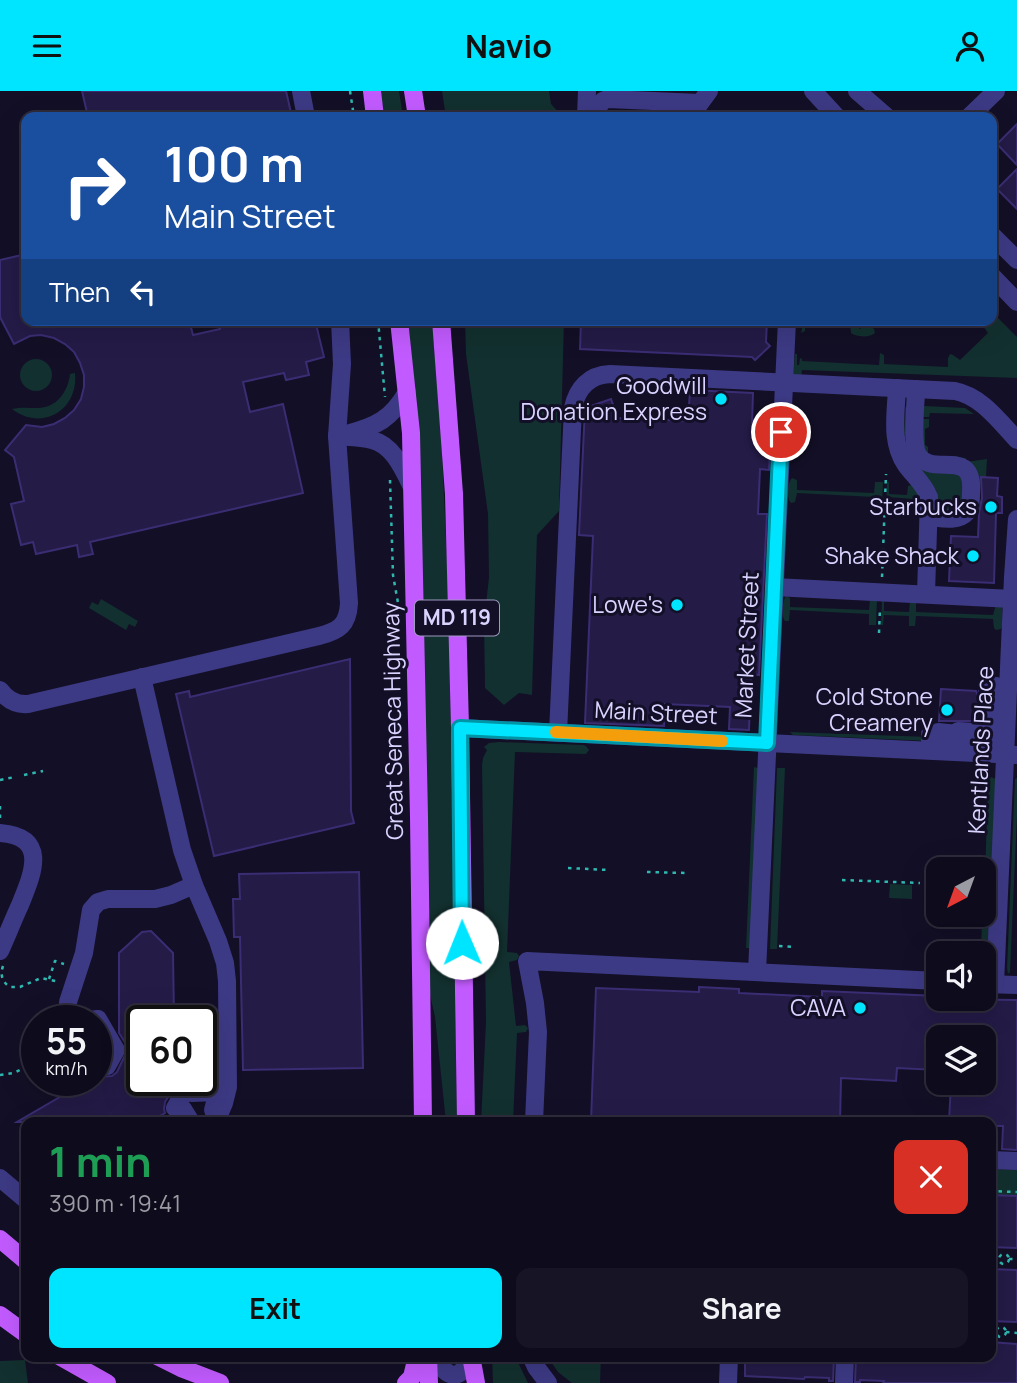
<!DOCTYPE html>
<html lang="en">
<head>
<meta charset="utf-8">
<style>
	:root { --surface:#0e0b1c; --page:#171425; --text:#f1f3f6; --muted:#9b9ba3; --line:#2e2b3b; --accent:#00e5ff }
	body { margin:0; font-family:Manrope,sans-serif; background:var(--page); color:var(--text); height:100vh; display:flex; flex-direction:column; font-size:26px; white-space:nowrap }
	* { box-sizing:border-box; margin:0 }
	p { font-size:23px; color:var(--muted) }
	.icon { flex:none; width:38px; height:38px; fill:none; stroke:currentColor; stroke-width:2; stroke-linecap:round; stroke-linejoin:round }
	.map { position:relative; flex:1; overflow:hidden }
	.sheet { position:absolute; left:21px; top:1026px; width:975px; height:245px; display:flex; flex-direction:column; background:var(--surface); border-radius:14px; box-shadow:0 7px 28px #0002,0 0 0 2px var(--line) }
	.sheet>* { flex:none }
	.top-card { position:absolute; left:21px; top:21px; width:976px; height:214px; border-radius:14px; box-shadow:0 7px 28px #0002,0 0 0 2px var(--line); background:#1a4fa0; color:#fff; overflow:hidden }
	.needle { width:46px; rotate:221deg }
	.buttons { position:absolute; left:926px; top:766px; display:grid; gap:14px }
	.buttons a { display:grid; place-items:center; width:70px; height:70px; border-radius:14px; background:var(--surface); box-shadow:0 7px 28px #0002,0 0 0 2px var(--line); font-size:35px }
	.speed { position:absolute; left:21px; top:914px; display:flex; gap:14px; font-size:35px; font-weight:700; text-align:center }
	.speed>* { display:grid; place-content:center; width:91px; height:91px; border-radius:50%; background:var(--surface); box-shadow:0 7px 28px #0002,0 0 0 2px var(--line); line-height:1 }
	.speed small { font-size:18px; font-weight:400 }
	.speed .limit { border:4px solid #111; border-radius:10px; background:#fff; color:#111 }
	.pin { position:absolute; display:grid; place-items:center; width:60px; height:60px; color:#fff; margin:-30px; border:4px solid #fff; border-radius:50%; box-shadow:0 2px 7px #0007 }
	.me { position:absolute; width:77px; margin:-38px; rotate:359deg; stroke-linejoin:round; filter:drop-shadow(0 0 5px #0008) }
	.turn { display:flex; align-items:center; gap:24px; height:147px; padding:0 28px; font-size:32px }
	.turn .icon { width:91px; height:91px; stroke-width:2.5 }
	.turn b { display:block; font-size:49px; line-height:60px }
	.then { display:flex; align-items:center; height:66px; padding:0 28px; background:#0003; gap:14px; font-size:26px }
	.round { display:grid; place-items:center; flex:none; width:74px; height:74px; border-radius:14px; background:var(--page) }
	.summary { display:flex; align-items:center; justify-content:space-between; height:119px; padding:0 28px }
	h1 { font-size:42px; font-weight:700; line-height:52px; color:#1e9e55 }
	.cta { display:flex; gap:14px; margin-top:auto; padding:14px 28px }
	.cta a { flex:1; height:80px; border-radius:14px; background:var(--accent); color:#111; font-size:28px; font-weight:700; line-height:80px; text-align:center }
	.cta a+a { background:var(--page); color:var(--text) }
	header { display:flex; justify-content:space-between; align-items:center; height:91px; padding:0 28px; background:var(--accent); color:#111; font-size:32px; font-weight:700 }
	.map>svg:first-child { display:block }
	.green { fill:#12302f }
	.building { fill:#241b47; stroke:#3b2d73; stroke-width:2 }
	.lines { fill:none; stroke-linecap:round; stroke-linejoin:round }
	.path { stroke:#2fb8b0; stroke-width:2.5; stroke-dasharray:3.5 5; stroke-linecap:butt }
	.minor { stroke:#3d3a85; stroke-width:18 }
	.major { stroke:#c25bff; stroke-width:18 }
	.route-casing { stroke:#0095a6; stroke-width:18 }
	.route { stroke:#00e5ff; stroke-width:12 }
	.slow { stroke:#f59e0b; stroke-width:12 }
	.poi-dot { fill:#00e5ff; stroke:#130f26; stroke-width:2.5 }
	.labels { text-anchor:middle; stroke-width:6; stroke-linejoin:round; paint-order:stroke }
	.shield { fill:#130f26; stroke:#9e99be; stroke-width:2 }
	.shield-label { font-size:21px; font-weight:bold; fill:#d9d4ff }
	.poi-label { font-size:23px; fill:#d9d4ff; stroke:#130f26; text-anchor:end }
	.street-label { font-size:23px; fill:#d9d4ff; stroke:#130f26 }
</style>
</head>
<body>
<header><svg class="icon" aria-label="menu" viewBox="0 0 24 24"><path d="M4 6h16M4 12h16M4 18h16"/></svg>Navio<svg class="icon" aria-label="person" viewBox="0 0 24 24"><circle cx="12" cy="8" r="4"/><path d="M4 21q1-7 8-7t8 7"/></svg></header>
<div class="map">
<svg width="1017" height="1292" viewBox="0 0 1017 1292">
	<rect width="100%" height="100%" fill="#130f26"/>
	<g class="green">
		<polygon points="380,0 399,0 403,26 384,26"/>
		<polygon points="442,0 549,0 551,13 563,26 446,26"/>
		<polygon points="992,221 1017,246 1017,287 802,279 801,287 793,286 795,263 797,263 797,274 799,274 800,267 802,268 802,270 879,274 880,262 884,264 884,273 948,276 948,267 950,263 953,264 960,269 988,242 983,235 984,231 982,229 992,229"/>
		<polygon points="408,229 432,229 441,340 449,514 457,1031 446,1031 435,926 429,899 421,425 413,280"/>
		<polygon points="465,229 564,229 559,420 537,444 532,604 519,602 504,614 485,597 484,532 489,486 488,423 466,263"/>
		<path d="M 804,229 L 851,229 L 860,238 L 867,232 L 874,238 L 875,242 C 870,247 856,246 851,242 L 850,233 L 805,231 L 805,240 L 801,242 Z"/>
		<circle cx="36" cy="284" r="16"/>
		<path d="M 75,282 C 79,319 42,341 12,318 C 21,316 27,317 36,317 C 55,318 68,302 70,283 Z"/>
		<polygon points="907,314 911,356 962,381 964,417 940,422 936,399 915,372 908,359 904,342 905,317"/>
		<polygon points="925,315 965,317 974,323 930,322 929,326 923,326 923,328 929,328 929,336 925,338 925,354 928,356 928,365 966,367 966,371 987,368 986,386 981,386 980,399 977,399 977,389 929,369 920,349 923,316"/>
		<path d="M 792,387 L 797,389 L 797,399 L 874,402 L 875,391 L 883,391 L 882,417 L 874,417 L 874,406 L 797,402 L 795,411 L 791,412 C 786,407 787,392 792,387 Z"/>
		<polygon points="887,391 889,391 889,403 907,404 908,395 912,394 920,404 921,418 913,419 913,408 888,406 887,417 886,417"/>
		<path d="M 786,505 L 790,507 L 790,516 L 869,519 L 870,508 L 877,508 L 876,534 L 869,534 L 869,523 L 790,519 L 789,530 L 785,530 C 781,525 782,510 786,505 Z"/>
		<polygon points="101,508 138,530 135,536 129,533 126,539 89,517 92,511 98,514"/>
		<polygon points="882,509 884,509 884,520 909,521 910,510 916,510 916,521 993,524 996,514 1002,515 1002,535 1001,538 996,539 994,537 993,528 916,525 915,535 909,535 909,525 884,524 883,534 881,534"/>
		<polygon points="790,641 930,646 930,650 793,644"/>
		<polygon points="499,651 583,654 586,655 589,659 586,663 515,661 507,861 517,862 519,865 517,869 509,871 516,935 525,934 528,937 526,941 517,942 513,1031 481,1031 486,931 482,674 483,667 487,659 484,656 489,652"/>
		<polygon points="754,676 758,677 750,857 746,857"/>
		<polygon points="777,677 785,677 777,858 770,858"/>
		<polygon points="988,685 996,688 988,876 987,880 984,883 984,863 981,863 982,824 984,824"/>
		<polygon points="1017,687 1017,725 1010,881 1008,883 1007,877 1015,688"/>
		<polygon points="890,793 912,794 912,808 889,807"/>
		<path d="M 53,916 C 63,916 70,920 74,929 L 38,929 L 44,921 Z"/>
		<polygon points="991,1078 1017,1079 1017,1105 991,1104"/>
		<polygon points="492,1265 515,1265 528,1292 493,1292"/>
		<polygon points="547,1265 601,1265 600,1292 572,1292 558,1281"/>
		<polygon points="25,1269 28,1292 0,1292 0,1270"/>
	</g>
	<g class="building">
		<polygon points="82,0 286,0 292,26 88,26"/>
		<polygon points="1017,33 1017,74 997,53"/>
		<polygon points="1017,78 1017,118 997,98"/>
		<polygon points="26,163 26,229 189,229 193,244 220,238 218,229 315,229 324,266 306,271 309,284 286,289 284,282 243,291 250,321 283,313 303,402 90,451 93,463 79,466 77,454 36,463 33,451 21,454 11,413 24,410 14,366 5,359 26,334 42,336 54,333 65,327 74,319 81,308 84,296 84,284 80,272 74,261 65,253 54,247 41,244 30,245 14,253 0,226 0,169"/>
		<polygon points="581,229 767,229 766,251 770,255 755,269 752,266 580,258"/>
		<polygon points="690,299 753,302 752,333 762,334 762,337 771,338 769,379 760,378 758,423 767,423 759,584 751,583 749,639 729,638 730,616 665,613 664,635 585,632 593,445 579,444 585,317 611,308 618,327 688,330"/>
		<polygon points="981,386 998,387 997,405 1002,406 1002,422 996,422 994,492 949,490 951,445 978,446 979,422 982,407"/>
		<polygon points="350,568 351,720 354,732 214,765 176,603 189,600 190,606"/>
		<polygon points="941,598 976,600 979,608 977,630 939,630"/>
		<polygon points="359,781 363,977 243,979 240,846 234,846 233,808 240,808 239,783"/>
		<polygon points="151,840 173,862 174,929 142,929 142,989 179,989 165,1011 164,1018 165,1022 150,1031 17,1031 89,989 96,989 96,986 112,985 117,981 127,960 126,953 119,942 119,862 142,841"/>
		<polygon points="699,896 739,898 739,902 822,906 822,900 938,905 938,908 1017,909 1017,1059 1002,1058 1003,1035 990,1035 990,1031 949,1031 951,992 984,992 984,947 938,947 938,979 897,977 896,990 841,987 840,1031 591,1031 596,897 699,901"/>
		<polygon points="990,1104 1017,1105 1017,1157 990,1156"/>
		<polygon points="990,1178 1017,1179 1017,1231 990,1230"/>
		<polygon points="990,1251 1017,1253 1017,1292 883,1292 884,1290 860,1289 860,1291 855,1291 856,1265 990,1265"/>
		<polygon points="745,1265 834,1265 833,1290 829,1290 829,1287 805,1286 804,1288 745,1285"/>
	</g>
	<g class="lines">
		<g class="path">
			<polyline points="350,0 354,26"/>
			<polyline points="378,229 385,306"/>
			<polyline points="390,389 393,484 398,512"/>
			<polyline points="882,486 886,383"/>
			<polyline points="879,542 880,517"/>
			<polyline points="24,684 43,680"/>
			<polyline points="0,689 15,686"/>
			<polyline points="0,715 0,728"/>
			<polyline points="568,777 608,779"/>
			<polyline points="647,781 686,782"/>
			<polyline points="842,789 920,792"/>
			<polyline points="779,855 794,856"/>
			<path d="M 3,875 C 0,884 2,891 10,896 L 20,896 L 41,887 L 60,891"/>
			<polyline points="49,888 55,870 64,873"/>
			<polyline points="0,984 14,982 37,970"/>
			<polyline points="990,1100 1017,1101"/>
			<circle cx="1004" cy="1168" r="5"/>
			<polyline points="1009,1168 1017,1168"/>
			<circle cx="1001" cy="1241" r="5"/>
			<polyline points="1006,1241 1017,1242"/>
		</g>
		<g class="minor">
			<polyline points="301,0 306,26"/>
			<polyline points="813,0 837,26"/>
			<polyline points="857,0 887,26"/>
			<polyline points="586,26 587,0"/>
			<path d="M 598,26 C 598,18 598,10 608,8 L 699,12"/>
			<polyline points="690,26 709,0"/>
			<polyline points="969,26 996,0"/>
			<polyline points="992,144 1017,169"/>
			<polyline points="992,185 1017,211"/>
			<path d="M 897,297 C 896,323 890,351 906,374 C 914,385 924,393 929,406 L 926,503"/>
			<path d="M 916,298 C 916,313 911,352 918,364 C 932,387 974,355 971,401 C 971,408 971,417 966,422 C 958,431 940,427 929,426"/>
			<path d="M 347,343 C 377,335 391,328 407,301"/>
			<path d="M 337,345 C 348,346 361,346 372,349 C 393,354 403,378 412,396"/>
			<polyline points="774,496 1012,508"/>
			<polyline points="142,586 182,759 194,794 218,850 225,872 227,890 228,996 224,1012 216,1031"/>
			<path d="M 987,594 L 996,595 L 999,601 L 997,644 C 996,650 993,653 987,653 L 930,650 L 930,643 L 938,643 L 938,641 L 958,643 L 958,640 L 988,642 L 991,601 L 987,600 Z"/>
			<path d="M 0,599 C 7,609 16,614 28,613 L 319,545 C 339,540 348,534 349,512 L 337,345 L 342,273 L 340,229"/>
			<polyline points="460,637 1017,664"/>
			<path d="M 558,642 L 573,317 C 577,297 589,284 610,283 L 955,300 C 981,305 999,330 1017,349"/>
			<path d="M 0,742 C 50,746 32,784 20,814 C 13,829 7,845 0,860"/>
			<polyline points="757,881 787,229"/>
			<polyline points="984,893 1017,894"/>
			<polyline points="995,893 1013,486 1017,428"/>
			<polyline points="68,911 84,862 91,819 98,811 108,808 155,808 171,804 194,794"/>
			<polyline points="90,929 98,928 116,959 107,975 96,975"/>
			<polyline points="191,1031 183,1018 176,1018 175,1017 187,996 192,1002 218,1001 213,1019"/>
			<polyline points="534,1031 538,941 535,912 527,870 938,890"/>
			<polyline points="990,1069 1017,1070"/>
			<polyline points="0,1087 26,1109"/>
			<path d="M 435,1265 C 446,1288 461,1292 470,1265"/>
			<polyline points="531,1265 536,1276 548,1292"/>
			<polyline points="728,1292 729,1265"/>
			<polyline points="844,1292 845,1265"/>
		</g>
		<g class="major">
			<polyline points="372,0 375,26"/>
			<polyline points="413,0 417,26"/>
			<polyline points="399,229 411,342 419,726 423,1031"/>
			<polyline points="441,229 454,403 460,637 466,1031"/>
			<polyline points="0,1148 26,1170"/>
			<polyline points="0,1224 26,1243"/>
			<polyline points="59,1265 107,1292"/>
			<polyline points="157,1265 181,1277 220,1292"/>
			<polyline points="428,1265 429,1292"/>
			<polyline points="471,1265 476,1292"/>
			<polyline points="406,1292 412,1286 417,1265"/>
		</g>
	</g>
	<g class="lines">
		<g class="route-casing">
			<polyline id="route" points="462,852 460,637 767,652 781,341"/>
		</g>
		<use href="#route" class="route"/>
		<polyline class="slow" points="556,641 722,650"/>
	</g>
	<g class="poi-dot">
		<circle cx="721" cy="308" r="7"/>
		<circle cx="991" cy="416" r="7"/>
		<circle cx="973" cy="465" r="7"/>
		<circle cx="677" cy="514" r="7"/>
		<circle cx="947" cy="619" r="7"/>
		<circle cx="860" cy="917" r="7"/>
	</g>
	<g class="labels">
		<rect class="shield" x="415" y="509.5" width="84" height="35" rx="5"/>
		<g class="shield-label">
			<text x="457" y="534">MD 119</text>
		</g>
		<g class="poi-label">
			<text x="707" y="303">Goodwill<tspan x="707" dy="26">Donation Express</tspan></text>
			<text x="977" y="424">Starbucks</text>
			<text x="959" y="473">Shake Shack</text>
			<text x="663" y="522">Lowe's</text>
			<text x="933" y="614">Cold Stone<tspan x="933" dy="26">Creamery</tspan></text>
			<text x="846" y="925">CAVA</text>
		</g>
		<g class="street-label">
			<text transform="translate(747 554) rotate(-87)" y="8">Market Street</text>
			<text transform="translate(656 622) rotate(3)" y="8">Main Street</text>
			<text transform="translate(393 630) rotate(-91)" y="8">Great Seneca Highway</text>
			<text transform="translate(981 659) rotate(-87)" y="8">Kentlands Place</text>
		</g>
	</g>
</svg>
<div class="buttons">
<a><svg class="needle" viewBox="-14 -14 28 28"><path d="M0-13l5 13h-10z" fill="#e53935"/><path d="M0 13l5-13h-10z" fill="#9b9ba3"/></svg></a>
<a><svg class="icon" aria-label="sound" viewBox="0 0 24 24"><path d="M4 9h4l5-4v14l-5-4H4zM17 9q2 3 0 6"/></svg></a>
<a><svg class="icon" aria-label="layers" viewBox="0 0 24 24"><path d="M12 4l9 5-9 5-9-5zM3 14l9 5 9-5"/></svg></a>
</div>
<div class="speed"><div>55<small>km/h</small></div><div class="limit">60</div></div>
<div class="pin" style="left:781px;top:341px;background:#d93025"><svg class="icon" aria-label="arrive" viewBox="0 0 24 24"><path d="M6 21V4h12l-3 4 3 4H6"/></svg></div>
<svg class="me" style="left:462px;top:852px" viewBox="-20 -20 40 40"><circle r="19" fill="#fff"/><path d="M0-13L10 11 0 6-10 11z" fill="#00e5ff"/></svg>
<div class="top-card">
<div class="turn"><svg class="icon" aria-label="right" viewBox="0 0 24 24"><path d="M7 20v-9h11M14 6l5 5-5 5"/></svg><div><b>100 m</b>Main Street</div></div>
<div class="then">Then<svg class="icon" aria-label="left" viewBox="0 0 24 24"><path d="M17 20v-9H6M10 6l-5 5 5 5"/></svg></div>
</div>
<section class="sheet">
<div class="summary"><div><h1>1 min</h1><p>390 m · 19:41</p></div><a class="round" style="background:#d93025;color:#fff"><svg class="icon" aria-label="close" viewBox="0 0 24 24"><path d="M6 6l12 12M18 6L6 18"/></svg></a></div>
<div class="cta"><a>Exit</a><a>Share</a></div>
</section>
</div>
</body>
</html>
